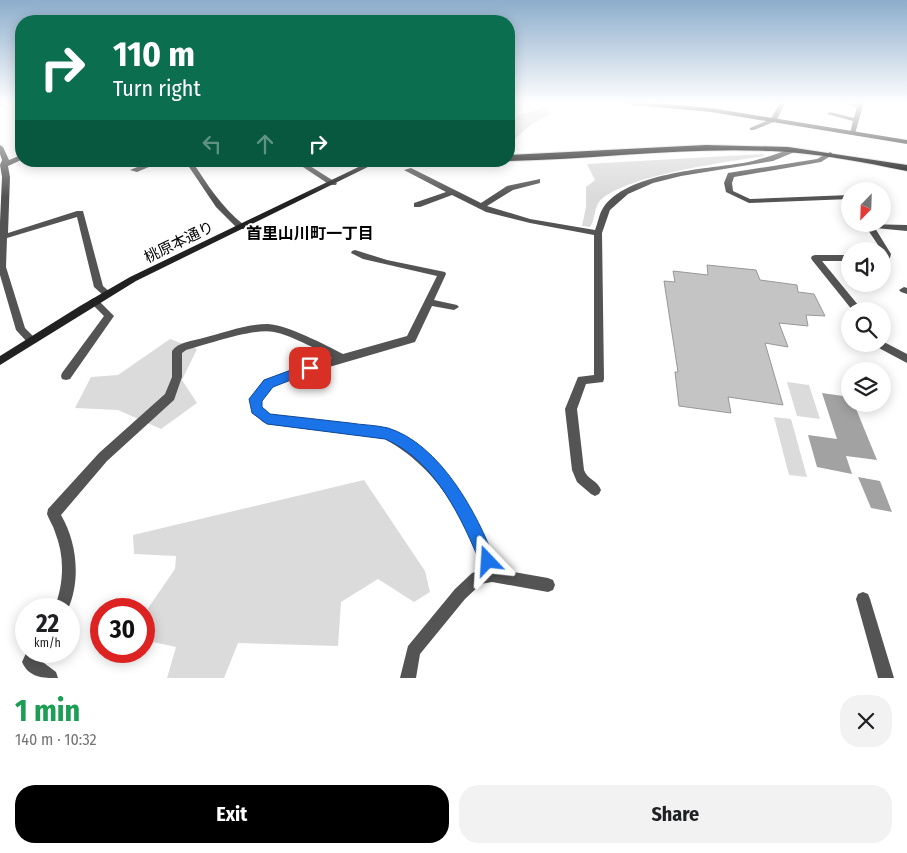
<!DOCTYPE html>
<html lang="en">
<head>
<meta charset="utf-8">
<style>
	:root { --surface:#fff; --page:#f2f2f2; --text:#202124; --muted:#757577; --accent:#000 }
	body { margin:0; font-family:"Fira Sans Condensed","Noto Sans JP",sans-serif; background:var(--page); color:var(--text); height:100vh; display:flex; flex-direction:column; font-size:19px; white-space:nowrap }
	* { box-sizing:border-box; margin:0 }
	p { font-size:16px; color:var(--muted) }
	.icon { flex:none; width:28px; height:28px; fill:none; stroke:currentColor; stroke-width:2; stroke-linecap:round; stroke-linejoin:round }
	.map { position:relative; height:678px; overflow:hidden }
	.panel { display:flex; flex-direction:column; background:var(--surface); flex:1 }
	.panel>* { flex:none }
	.top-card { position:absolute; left:15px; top:15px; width:500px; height:152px; border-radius:20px; box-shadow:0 2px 12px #0003; background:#0b6e4f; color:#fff; overflow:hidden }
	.needle { width:32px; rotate:203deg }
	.buttons { position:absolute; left:841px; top:182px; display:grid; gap:10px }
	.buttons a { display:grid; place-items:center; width:50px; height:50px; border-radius:50%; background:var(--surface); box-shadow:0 2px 12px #0003; font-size:25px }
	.speed { position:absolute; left:15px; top:598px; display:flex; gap:10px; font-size:25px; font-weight:700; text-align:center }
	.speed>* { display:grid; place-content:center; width:65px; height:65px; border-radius:50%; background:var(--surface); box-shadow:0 2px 12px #0003; line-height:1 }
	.speed small { font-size:12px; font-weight:400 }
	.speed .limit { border:8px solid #d22; background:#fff; color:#111 }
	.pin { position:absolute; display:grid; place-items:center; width:42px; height:42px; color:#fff; margin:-21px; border-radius:10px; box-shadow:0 2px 8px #0006 }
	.me { position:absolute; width:55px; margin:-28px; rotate:340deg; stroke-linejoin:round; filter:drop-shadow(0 0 4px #0008) }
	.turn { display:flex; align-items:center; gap:18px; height:105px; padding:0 15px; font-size:22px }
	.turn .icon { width:65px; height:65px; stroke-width:2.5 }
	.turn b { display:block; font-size:35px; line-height:42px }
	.lanes { display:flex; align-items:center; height:48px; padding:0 15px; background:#0003; justify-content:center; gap:25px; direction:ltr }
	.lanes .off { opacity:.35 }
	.round { display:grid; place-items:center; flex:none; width:52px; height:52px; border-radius:20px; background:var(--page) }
	.headline { display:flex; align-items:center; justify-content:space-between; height:85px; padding:0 15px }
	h1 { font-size:30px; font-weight:700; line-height:38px; color:#1e9e55 }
	.button { display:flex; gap:10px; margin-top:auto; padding:10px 15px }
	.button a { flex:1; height:58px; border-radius:20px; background:var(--accent); color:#fff; font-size:20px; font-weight:700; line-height:58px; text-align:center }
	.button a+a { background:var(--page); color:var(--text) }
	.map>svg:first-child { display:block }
	.green { fill:#dbdbdb }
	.water { fill:#a2a2a2 }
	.building { fill:#c4c4c4; stroke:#989898 }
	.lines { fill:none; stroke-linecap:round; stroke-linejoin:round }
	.primary-casing { stroke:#dbdbdb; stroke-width:2 }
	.street { fill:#545454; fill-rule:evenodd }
	.secondary { fill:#212121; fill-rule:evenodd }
	.primary { fill:#000; fill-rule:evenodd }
	.route { fill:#1a73e8; stroke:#114b97 }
	.labels { text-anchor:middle; stroke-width:4; stroke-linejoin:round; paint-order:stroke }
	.street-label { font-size:15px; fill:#000; stroke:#fff }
	.neighbourhood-label { font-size:16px; font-weight:bold; fill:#000; stroke:#fff }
</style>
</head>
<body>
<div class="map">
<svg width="907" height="678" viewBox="0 0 907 678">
	<rect width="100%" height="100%" fill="#fff"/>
	<g class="green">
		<polygon points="544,108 551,114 532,124 511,142 509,141 509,123 519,115"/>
		<path d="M 762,154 L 766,156 C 731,161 620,176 599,202 C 594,209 595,220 590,227 L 582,226 L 586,207 L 586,187 L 595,180 L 587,164 Z"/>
		<polygon points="170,339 197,349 182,380 197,403 161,429 118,410 75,408 91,377 118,375"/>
		<polygon points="787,382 809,385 820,419 797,416"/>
		<polygon points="774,417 791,419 807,477 789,475"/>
		<polygon points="364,480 425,571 430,592 414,602 378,579 341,602 338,646 238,643 224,678 167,678 176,647 144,640 144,614 175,569 176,556 134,554 133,535"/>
	</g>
	<g class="water">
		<polygon points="822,393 850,397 850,404 854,404 877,460 846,456 852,474 817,467 808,435 837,439"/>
		<polygon points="858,477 880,481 892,512 871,508"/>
	</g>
	<polygon class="building" points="707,265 756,270 760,280 797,285 798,292 814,294 825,316 806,315 808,326 779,323 788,347 765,343 783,405 728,397 731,413 679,406 675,372 678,372 664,281 675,282 673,271 708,275"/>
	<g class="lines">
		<g class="primary-casing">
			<path id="primary" d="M 706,145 L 788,147 L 907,165 L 907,171 C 862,162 817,153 771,151 C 684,147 596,159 509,161 L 509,155 Z"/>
		</g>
		<g class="street">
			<polygon points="0,102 10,102 0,106"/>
			<polygon points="780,102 786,102 776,121 754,130 750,130 750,128 771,119"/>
			<polygon points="844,102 858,104 858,102 864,102 855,134 850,133 853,121 827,114 830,112 854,118 857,107 844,104"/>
			<polygon points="0,145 3,147 9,160 21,155 21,160 8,166 10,177 8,233 77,211 83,211 103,286 112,294 110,296 104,296 94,287 77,217 7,238 6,267 25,328 37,340 36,343 28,343 16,330 0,275 0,222 2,177 0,165 2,160 0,154"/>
			<path d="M 795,148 L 797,149 L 797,151 L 773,161 L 681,176 L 653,183 L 628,194 L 610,210 L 602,233 L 604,379 L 603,382 L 586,384 L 577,409 L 584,470 C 587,479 598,481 601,490 L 599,494 L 595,496 L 591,494 L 577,482 L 572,470 L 565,409 L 578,377 L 594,375 L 594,235 L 530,223 L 486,212 L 452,195 L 420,207 L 414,207 L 414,203 L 446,192 L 404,170 L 411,168 L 481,203 L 507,186 L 540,179 L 540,183 L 513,190 L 487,206 L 530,219 L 595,230 C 598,223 599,214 603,208 C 626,173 705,169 743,163 C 761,160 777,153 795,148 Z"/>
			<polygon points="830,152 832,153 832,155 821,162 734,177 732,183 733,191 750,199 850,195 850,199 749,203 726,192 724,183 728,173 817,159"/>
			<polygon points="152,161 163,161 137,172 130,170"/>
			<path d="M 185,161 L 192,161 C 207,184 222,208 244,225 L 244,229 L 238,229 L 216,207 Z"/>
			<polygon points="294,161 302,161 337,183 336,185 330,185"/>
			<polygon points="864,224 907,225 907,231 875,228 891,254 890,258 882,261 882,251"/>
			<path d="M 355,250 L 387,260 L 445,272 L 446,274 L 434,300 L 457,305 L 459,307 L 454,310 L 432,306 L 415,342 L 312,372 L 272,386 L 262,400 L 262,407 L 270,414 L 387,429 L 411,441 L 428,455 L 444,471 L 457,489 L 480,528 L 497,569 L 548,578 L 553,580 L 555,585 L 553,590 L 548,592 L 492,582 L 481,584 L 465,599 L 420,654 L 416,678 L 400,678 L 408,646 L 455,589 L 472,573 L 483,570 C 463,515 437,468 385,439 L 267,424 L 263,422 L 252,412 L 250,399 L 264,380 L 332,358 C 317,349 290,335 274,332 C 252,328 209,344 186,350 L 182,353 L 182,377 L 174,400 L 107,461 L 61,515 C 77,542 81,580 68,609 L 54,609 C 64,584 65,557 55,532 C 53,525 49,520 47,514 L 48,509 L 99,453 L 165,394 L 172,377 L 172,351 C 178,342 193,341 203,338 C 224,333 246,324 268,324 C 287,325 326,345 343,354 L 407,336 L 437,276 L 363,259 L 351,253 L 352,251 Z"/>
			<polygon points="815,255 850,255 850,261 822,261 863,311 853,311 812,260 811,258 812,256"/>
			<polygon points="904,287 907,288 907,294 901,292 899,290"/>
			<polygon points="94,298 97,299 114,316 70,379 66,380 62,379 61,376 62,373 104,316 89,301"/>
			<polygon points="882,341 907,354 907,363 877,347 876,344 882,344"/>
			<polygon points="863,592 868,594 870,599 894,678 878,678 856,599 858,594"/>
			<path d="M 27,651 L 44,651 L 40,660 L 56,672 L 58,678 C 43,678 29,678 22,662 Z"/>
		</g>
		<g class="secondary">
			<polygon points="622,102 641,102 711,108 907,140 907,144 711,112 625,104"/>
			<polygon points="371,161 380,161 136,281 0,365 0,356 80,306 130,277"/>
		</g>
		<use href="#primary" class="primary"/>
	</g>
	<linearGradient id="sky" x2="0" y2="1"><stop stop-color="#8cadcc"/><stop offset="0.52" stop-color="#fff"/><stop offset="1" stop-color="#fff" stop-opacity="0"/></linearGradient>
	<rect width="907" height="197" fill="url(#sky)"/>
	<path class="route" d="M 310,363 L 315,368 L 314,371 L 273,387 L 262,401 L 262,407 L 270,414 C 297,417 324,420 350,423 C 362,425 376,425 388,428 C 440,444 478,514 495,561 L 493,567 L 488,569 L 482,567 C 462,519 436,461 385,439 L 267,424 L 252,413 L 249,399 L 264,380 Z"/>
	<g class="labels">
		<g class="street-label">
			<text transform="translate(179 242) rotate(-26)" y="5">桃原本通り</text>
		</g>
		<g class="neighbourhood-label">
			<text x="310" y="239">首里山川町一丁目</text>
		</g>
	</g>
</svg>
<div class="buttons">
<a><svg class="needle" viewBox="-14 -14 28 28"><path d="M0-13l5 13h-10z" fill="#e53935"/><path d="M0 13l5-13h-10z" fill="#757577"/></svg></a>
<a><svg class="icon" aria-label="sound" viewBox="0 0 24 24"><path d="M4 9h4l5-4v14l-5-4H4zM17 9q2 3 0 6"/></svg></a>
<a><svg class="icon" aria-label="search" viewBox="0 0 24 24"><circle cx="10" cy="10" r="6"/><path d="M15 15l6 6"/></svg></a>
<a><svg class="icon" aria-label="layers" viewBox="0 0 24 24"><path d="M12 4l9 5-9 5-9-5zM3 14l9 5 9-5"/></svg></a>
</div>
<div class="speed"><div>22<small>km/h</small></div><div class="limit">30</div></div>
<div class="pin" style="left:310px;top:368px;background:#d93025"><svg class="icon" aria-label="arrive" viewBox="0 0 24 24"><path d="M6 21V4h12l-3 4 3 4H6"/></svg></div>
<svg class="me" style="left:488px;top:561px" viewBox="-20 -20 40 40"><path d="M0-17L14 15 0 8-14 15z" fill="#1a73e8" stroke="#fff" stroke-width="4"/></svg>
<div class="top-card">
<div class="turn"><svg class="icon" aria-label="right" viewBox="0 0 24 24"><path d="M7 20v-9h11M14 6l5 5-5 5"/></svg><div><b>110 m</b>Turn right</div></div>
<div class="lanes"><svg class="icon off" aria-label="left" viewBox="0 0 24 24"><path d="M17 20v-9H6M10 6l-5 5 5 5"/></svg><svg class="icon off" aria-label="ahead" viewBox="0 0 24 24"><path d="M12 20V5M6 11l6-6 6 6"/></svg><svg class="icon" aria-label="right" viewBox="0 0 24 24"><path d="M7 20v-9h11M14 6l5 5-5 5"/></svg></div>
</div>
</div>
<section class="panel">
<div class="headline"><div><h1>1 min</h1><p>140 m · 10:32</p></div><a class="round"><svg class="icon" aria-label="close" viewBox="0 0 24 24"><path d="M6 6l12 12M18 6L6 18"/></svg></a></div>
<div class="button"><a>Exit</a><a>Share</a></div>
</section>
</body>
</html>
